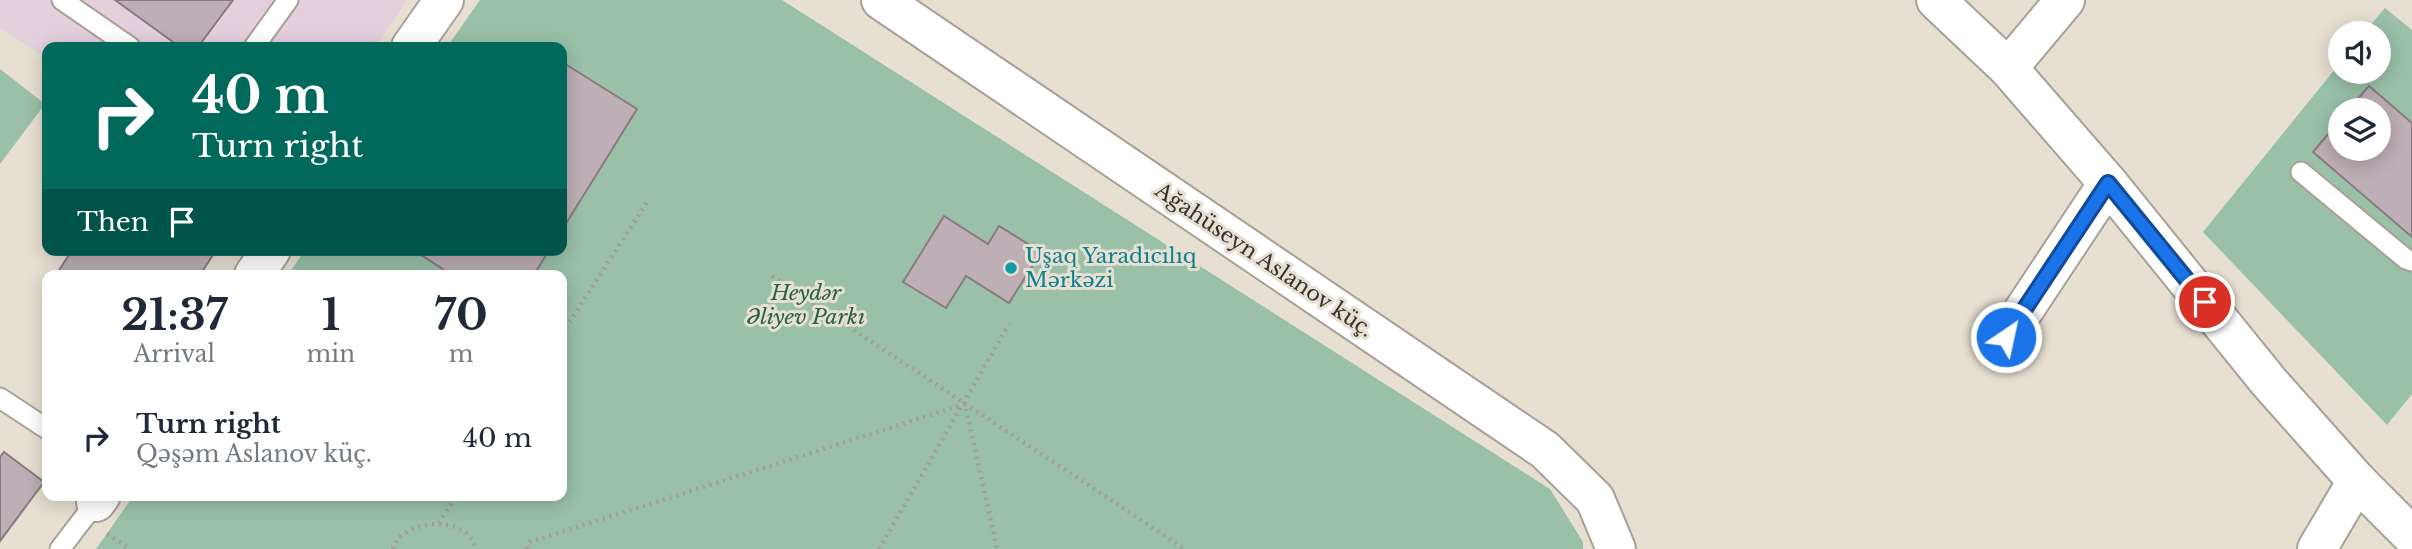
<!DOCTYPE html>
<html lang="en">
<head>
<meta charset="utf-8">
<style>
	:root { --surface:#fff; --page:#f6f6f7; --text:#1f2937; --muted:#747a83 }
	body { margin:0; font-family:"Libre Baskerville",serif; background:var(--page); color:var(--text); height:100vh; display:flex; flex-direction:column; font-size:26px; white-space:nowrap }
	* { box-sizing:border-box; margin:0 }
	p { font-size:23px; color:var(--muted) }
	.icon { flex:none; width:38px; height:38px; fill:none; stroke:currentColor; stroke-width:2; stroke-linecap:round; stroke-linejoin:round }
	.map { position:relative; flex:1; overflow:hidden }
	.side { position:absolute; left:42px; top:270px; width:525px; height:231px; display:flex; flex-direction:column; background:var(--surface); border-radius:14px; box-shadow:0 4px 18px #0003 }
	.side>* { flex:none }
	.hud { position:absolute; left:42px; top:42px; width:525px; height:214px; border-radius:14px; box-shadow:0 4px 18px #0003; background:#00695c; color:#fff; overflow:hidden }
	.buttons { position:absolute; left:2328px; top:21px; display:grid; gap:14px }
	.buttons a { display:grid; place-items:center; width:63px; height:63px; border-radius:50%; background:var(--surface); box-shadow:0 4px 18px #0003; font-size:35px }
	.pin { position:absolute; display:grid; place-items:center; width:60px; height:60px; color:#fff; margin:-30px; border:4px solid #fff; border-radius:50%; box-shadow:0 2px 7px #0007 }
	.me { position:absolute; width:77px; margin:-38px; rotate:34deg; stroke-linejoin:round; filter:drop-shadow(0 0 5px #0008) }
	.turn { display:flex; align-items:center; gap:24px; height:147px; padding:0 35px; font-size:32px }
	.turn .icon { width:91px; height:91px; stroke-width:2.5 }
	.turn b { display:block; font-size:49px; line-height:60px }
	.then { display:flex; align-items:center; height:66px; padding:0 35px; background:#0003; gap:14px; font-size:26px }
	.eta { display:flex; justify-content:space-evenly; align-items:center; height:119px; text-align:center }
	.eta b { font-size:42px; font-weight:700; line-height:49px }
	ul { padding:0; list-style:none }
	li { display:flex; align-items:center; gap:21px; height:98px; padding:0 35px }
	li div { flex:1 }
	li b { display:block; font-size:26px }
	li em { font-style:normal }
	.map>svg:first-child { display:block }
	.education { fill:#e4cfdd }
	.green { fill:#9ac0a8; fill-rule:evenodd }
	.building { fill:#beaeb5; stroke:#8a7a81; stroke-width:2 }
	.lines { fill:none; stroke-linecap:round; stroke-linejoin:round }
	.lane-casing { stroke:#a9a193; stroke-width:23 }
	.street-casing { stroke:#a9a193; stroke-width:42 }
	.secondary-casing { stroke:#a9a193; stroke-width:42 }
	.path { stroke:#a39d92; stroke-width:4.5; stroke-dasharray:2 5; stroke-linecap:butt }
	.lane { stroke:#fff; stroke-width:19 }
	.street { stroke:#fff; stroke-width:38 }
	.secondary { stroke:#fff; stroke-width:38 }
	.route-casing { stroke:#114b97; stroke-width:18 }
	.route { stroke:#1a73e8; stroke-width:12 }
	.culture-dot { fill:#0f9aa8; stroke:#e7dfd1; stroke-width:2.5 }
	.labels { text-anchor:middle; stroke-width:6; stroke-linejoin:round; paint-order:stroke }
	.culture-label { font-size:21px; fill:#0d838f; stroke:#e7dfd1; text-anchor:start }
	.street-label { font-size:21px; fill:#37342e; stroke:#e7dfd1 }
	.park-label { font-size:21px; font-style:italic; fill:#246442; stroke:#e7dfd1 }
</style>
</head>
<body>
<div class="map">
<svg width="2412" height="549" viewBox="0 0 2412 549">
	<rect width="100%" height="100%" fill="#e7dfd1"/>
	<polygon class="education" points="0,0 407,0 376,47 47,47 47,58 0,28"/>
	<g class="green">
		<polygon points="480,0 782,0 1550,489 1583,542 1583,549 96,549 134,495 562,495 562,275 288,275 305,250 562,250 562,47 447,47"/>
		<path d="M 2385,8 L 2412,30 L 2412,394 L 2387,425 L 2203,232 L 2340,63 L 2340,72 L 2378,72 L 2378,33 L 2364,33 ZM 2340,110 L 2378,110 L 2378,149 L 2340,149 Z"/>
		<polygon points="0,69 45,104 0,164"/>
	</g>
	<g class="building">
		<polygon points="115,0 233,0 198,47 180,47"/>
		<polygon points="562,62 637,109 562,230"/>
		<polygon points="2369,86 2412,123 2412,237 2313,152 2340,120 2340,149 2378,149 2378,110 2348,110"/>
		<polygon points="944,216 988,244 999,226 1041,252 1009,303 966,276 946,308 903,282"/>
		<polygon points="72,250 216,250 200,275 56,275"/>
		<polygon points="420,250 549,250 534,275 452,275 418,253"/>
		<polygon points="4,452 44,482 0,541 0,457"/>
	</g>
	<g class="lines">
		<g class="lane-casing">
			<g id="lane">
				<polyline points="62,0 130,47"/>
				<polyline points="254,47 288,0"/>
				<polyline points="2301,172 2406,259 2412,261"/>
				<polyline points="0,398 47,429"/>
				<polyline points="60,549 96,502"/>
			</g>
		</g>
		<g class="street-casing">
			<g id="street">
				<polyline points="1936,0 2008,68 2108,183 2269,382 2357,481 2412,536"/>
				<polyline points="411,47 444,0"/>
				<polyline points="2008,68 2065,0"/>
				<polyline points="254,275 271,250"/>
				<polyline points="2006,337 2108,183"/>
				<polyline points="96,502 101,495"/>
				<polyline points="2317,549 2357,481"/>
			</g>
		</g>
		<g class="secondary-casing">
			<polyline id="secondary" points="881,0 1545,450 1595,499 1616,549"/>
		</g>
		<g class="path">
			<polyline points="772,276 1185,549"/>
			<polyline points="562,334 649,199"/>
			<polyline points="439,523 457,495"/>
			<polyline points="107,534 130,549"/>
			<path d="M 393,549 C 402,517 471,515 475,549"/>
			<polyline points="527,549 530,542 965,404 997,549"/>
			<polyline points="879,549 1009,324"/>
		</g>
		<use href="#lane" class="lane"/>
		<use href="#street" class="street"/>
		<use href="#secondary" class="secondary"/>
	</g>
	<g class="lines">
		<g class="route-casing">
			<polyline id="route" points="2006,337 2108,183 2205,302"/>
		</g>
		<use href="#route" class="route"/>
	</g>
	<circle class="culture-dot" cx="1011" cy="268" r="7"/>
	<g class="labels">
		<g class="culture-label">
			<text x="1025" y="263">Uşaq Yaradıcılıq<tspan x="1025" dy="24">Mərkəzi</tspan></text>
		</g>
		<g class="street-label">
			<text transform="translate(1264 260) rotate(34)" y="7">Ağahüseyn Aslanov küç.</text>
		</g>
		<g class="park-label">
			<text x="806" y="300">Heydər<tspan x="806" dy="24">Əliyev Parkı</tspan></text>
		</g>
	</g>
</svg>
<div class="buttons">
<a><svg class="icon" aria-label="sound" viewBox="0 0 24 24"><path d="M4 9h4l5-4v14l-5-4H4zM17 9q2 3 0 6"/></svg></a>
<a><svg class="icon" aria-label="layers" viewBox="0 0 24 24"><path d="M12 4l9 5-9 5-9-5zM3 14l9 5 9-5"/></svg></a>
</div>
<div class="pin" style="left:2205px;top:302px;background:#d93025"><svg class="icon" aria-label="arrive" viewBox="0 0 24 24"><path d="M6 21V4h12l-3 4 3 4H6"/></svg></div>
<svg class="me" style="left:2006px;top:337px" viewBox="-20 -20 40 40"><circle r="17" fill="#1a73e8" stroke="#fff" stroke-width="3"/><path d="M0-11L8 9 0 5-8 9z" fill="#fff"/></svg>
<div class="hud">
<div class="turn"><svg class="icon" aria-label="right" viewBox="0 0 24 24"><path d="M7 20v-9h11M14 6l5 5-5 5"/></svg><div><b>40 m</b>Turn right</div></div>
<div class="then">Then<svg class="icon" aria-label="arrive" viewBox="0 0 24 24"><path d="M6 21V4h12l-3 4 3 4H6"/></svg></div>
</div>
<section class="side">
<div class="eta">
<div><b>21:37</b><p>Arrival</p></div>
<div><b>1</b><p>min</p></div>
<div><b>70</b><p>m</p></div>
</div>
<ul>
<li><svg class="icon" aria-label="right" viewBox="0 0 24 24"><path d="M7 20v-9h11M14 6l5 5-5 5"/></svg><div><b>Turn right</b><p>Qəşəm Aslanov küç.</p></div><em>40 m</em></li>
</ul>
</section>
</div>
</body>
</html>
